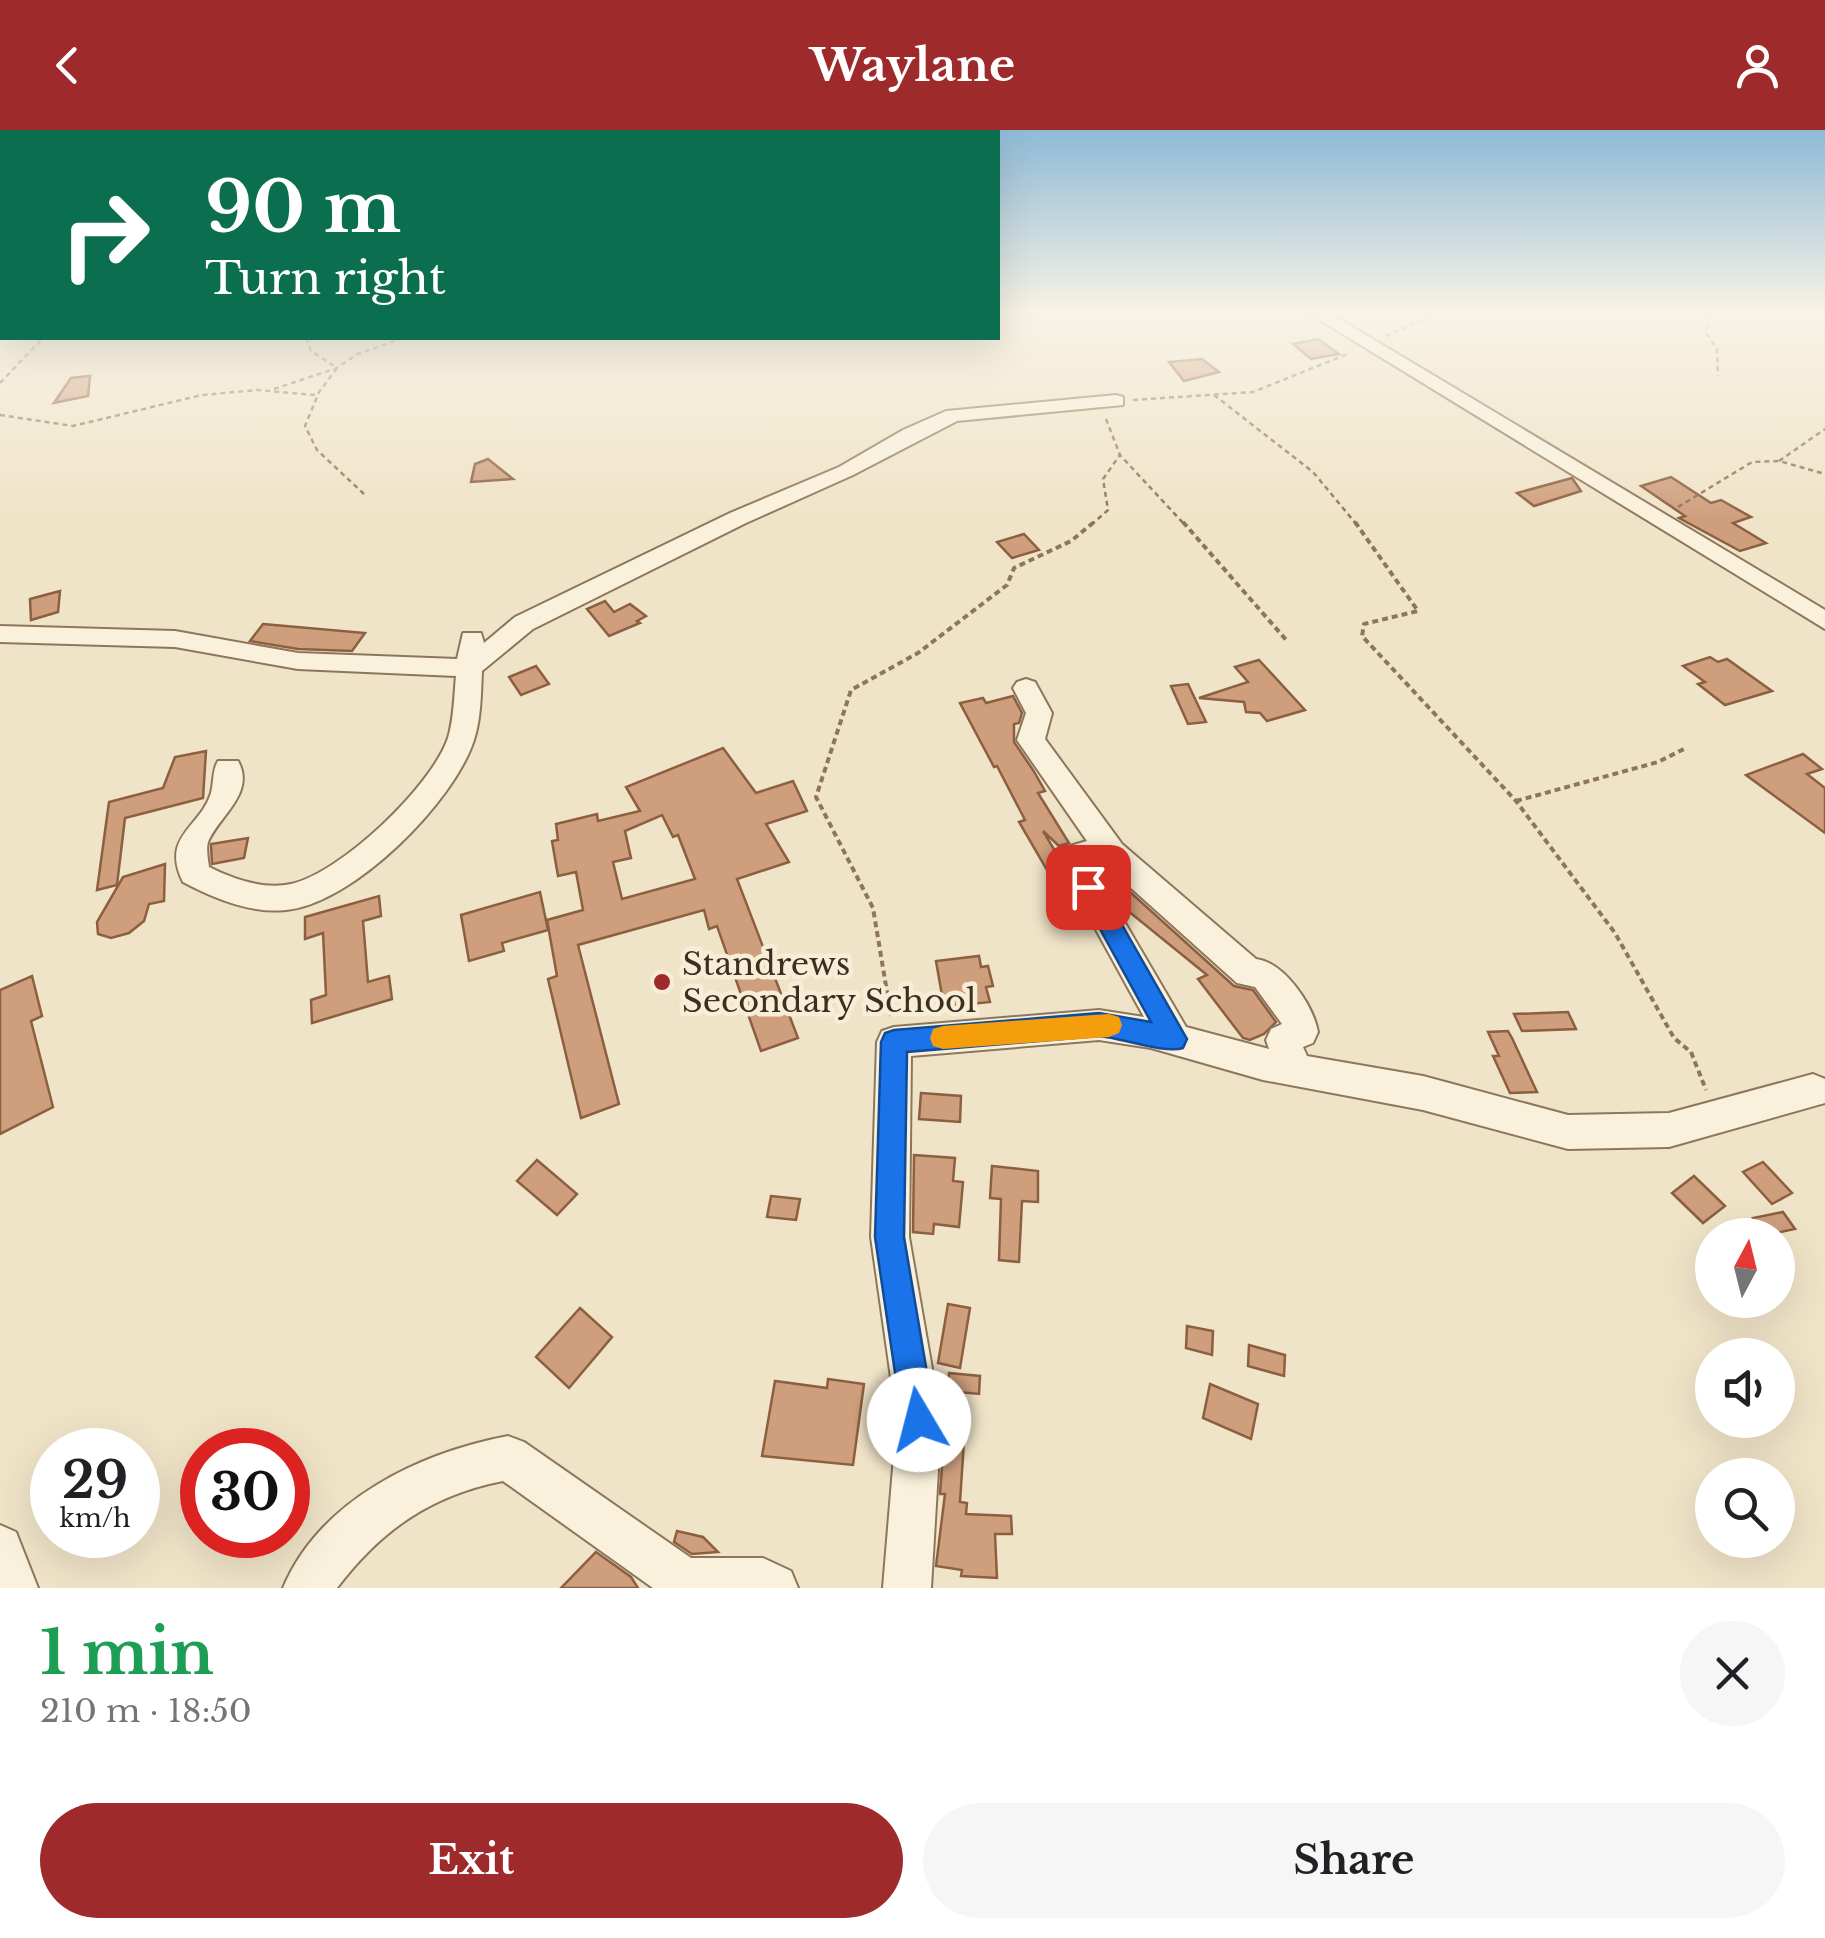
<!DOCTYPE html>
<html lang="en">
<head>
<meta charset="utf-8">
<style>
	:root { --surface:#fff; --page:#f6f6f6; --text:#202124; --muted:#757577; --accent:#9e2a2b }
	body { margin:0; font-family:"Libre Baskerville",serif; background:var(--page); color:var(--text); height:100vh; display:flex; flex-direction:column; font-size:38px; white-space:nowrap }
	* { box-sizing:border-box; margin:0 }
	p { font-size:32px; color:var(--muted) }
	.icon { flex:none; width:55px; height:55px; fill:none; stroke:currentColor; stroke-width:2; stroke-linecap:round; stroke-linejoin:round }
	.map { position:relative; height:1458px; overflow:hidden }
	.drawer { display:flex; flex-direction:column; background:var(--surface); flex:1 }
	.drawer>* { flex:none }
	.top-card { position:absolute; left:0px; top:0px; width:1000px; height:210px; box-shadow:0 10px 40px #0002; background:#0b6e4f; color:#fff; overflow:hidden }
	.needle { width:65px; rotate:7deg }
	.buttons { position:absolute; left:1695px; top:1088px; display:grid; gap:20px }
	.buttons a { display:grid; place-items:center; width:100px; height:100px; border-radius:50%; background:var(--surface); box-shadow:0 10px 40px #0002; font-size:50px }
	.speed { position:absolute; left:30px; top:1298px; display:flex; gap:20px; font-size:50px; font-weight:700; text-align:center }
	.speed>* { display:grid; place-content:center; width:130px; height:130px; border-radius:50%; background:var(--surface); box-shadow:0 10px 40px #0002; line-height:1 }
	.speed small { font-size:25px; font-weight:400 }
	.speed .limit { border:15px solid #d22; background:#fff; color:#111 }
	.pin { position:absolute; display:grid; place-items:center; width:85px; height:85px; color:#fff; margin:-42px; border-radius:20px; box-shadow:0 5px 15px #0006 }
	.me { position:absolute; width:110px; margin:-55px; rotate:352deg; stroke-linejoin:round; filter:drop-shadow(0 0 8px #0008) }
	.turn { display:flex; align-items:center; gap:35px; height:210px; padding:0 40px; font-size:45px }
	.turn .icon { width:130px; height:130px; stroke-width:2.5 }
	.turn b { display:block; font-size:70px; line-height:85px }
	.round { display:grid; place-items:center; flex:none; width:105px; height:105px; border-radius:52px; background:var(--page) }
	.head { display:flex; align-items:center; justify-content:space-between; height:170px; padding:0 40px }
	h1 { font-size:60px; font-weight:700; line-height:75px; color:#1e9e55 }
	.button { display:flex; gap:20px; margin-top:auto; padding:20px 40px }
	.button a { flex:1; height:115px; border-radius:60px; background:var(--accent); color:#fff; font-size:40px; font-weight:700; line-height:115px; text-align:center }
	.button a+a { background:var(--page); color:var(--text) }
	header { display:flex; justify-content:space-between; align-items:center; height:130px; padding:0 40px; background:var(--accent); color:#fff; font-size:45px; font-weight:700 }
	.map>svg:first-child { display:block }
	.building { fill:#cf9f7d; stroke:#8d5f41; stroke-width:2.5; fill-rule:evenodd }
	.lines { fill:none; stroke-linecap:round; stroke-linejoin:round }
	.minor-casing { stroke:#8d765c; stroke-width:4 }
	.path-far1 { stroke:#8d765c; stroke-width:2.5; stroke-dasharray:5 4; stroke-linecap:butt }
	.path { stroke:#8d765c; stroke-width:4; stroke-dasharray:6 4; stroke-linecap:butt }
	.minor { fill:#faf1dc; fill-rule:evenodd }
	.route { fill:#1a73e8; stroke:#114b97; stroke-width:2.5 }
	.slow { fill:#f59e0b }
	.poi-dot { fill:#9e2a2b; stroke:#f7eed8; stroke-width:4 }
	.labels { text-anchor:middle; stroke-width:9; stroke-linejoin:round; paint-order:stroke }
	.poi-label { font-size:32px; fill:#3d2e20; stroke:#f7eed8; text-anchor:start }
</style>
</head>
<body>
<header><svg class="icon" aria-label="back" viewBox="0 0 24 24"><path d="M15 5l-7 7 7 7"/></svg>Waylane<svg class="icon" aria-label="person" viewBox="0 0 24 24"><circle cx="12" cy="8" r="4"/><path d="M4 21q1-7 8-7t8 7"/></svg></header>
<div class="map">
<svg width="1825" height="1458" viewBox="0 0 1825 1458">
	<rect width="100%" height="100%" fill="#f0e4c8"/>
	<g class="building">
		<polygon points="1318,209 1339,224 1311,229 1293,214"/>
		<polygon points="1202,229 1219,242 1184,251 1169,232"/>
		<polygon points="90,246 88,266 54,273 71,248"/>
		<polygon points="488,329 513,349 471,352 475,334"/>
		<polygon points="1671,347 1711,373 1721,370 1751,387 1733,393 1766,413 1740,421 1679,388 1685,386 1641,356"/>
		<polygon points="1572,348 1581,361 1534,376 1517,363"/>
		<polygon points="1024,404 1039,420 1012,428 997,412"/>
		<polygon points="60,461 58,482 31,490 30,469"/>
		<polygon points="605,471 614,482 630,474 646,486 637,491 640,493 609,506 587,479"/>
		<polygon points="263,494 365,503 352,521 298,519 250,511"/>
		<polygon points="1710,527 1718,532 1727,529 1772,561 1725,575 1698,554 1705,552 1683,536"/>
		<polygon points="1259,530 1305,580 1267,591 1260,583 1246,582 1244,572 1199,568 1248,552 1235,537"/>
		<polygon points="536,536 549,554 521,565 509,547"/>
		<polygon points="1188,554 1206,592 1188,594 1171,556"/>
		<polygon points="1013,566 1022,583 1019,593 1014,594 1014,612 1033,640 1045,661 1038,663 1069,713 1059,716 1043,701 1055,721 1056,734 1047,740 1019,692 1025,690 997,636 994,637 960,573 983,568 986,573"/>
		<path d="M 723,618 L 756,663 L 793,651 L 807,681 L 766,694 L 789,732 L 737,749 L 798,908 L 761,921 L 717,796 L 709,799 L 704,780 L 578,815 L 619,974 L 581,988 L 548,849 L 557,846 L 547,790 L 583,780 L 576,742 L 558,746 L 552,711 L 558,710 L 556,694 L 597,684 L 598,691 L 640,681 L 626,657 ZM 662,685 L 673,707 L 678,705 L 695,749 L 622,769 L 613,732 L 631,728 L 625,701 Z"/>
		<polygon points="206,621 203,668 125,688 117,755 97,760 109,672 163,658 175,627"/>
		<polygon points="1803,624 1822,639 1807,644 1825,658 1825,703 1746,645"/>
		<polygon points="248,708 244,728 212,734 211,714"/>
		<polygon points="165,734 164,771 149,774 144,791 129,803 111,808 98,804 97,792 123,747"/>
		<polygon points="1120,753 1234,856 1253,860 1276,892 1264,904 1250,910 1243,908 1198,849 1207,845 1117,772 1109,757"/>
		<polygon points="540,762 548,800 502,813 504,821 469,831 461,785"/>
		<polygon points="379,766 381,786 363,791 368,852 389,846 392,869 312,893 311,870 326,865 323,803 305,809 305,787"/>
		<polygon points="979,826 981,837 988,836 993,856 986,857 990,872 944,877 936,831"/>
		<polygon points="32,846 42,886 31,891 53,977 0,1004 0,860"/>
		<polygon points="1568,882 1576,899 1522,901 1514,884"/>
		<polygon points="1508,901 1512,908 1537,962 1510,963 1493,926 1499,926 1488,902"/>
		<polygon points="921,963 961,966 960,992 919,989"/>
		<polygon points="914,1025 955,1028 953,1051 963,1052 959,1097 934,1094 933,1104 913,1102"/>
		<polygon points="537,1030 577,1064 557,1085 517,1051"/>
		<polygon points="1763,1032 1792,1063 1772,1074 1743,1042"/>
		<polygon points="992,1036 1038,1041 1038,1072 1022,1071 1019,1132 999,1130 1001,1069 990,1068"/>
		<polygon points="1694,1046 1725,1076 1703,1093 1672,1063"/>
		<polygon points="771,1066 800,1069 796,1090 767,1087"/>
		<polygon points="1783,1082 1795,1099 1765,1105 1753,1088"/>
		<polygon points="948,1174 970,1178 960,1238 938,1233"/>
		<polygon points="580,1178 612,1207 569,1258 536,1227"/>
		<polygon points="1187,1196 1213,1201 1212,1225 1186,1218"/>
		<polygon points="1249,1215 1285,1225 1284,1246 1248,1236"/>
		<polygon points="949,1243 980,1246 979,1264 948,1261"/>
		<polygon points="828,1249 864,1254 853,1335 762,1326 775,1251 827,1258"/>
		<polygon points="1210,1254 1258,1274 1251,1309 1203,1288"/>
		<polygon points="944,1309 964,1311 960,1372 967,1373 966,1384 1011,1386 1012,1404 995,1404 997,1448 961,1446 962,1440 936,1436 945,1364 940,1364"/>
		<polygon points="677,1401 703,1407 718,1422 692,1424 674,1412"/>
		<polygon points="596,1422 631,1447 638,1458 561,1458"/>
	</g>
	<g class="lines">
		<g class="minor-casing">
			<g id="minor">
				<polygon points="1310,184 1331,184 1825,480 1825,499"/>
				<path d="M 1116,265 L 1123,267 L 1123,275 L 957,291 L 853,345 L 746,393 L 533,499 L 482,541 C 481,563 481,588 474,610 C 454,672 353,774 286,780 C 251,784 213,768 183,752 C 160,706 201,697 211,663 C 214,652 212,641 218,631 L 238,631 C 256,663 219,686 208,712 C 206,719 208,729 209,737 C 233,749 264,760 291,754 C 341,743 432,656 448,608 C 454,588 454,566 456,546 L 298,539 L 175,517 L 0,512 L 0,496 L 175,501 L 298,523 L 457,529 L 463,503 L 481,503 L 484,513 L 515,487 L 730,383 L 839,337 L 903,300 L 946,281 Z"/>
				<path d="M 1026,549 L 1035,552 L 1052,583 L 1045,609 L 1122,714 L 1256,829 C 1284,832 1313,875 1318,902 L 1313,913 L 1303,917 L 1307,926 L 1423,946 L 1568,985 L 1669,983 L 1813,944 L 1825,949 L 1825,973 L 1669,1017 L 1568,1019 L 1423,980 L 1263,950 L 1151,918 L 1099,910 L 911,926 L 909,1107 L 941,1290 L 931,1458 L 883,1458 L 897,1290 L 871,1107 L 877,912 L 882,901 L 894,897 L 1099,880 L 1144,887 L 1056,727 L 1060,719 L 1087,711 L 1017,610 L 1026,583 L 1013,558 L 1017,552 ZM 1101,731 L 1237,853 L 1255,857 L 1282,894 L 1271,899 L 1266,910 L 1269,919 L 1186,897 L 1090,733 Z"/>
				<path d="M 508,1306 L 524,1312 L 691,1428 L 763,1428 L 791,1441 L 798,1458 L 653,1458 L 503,1351 C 431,1365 381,1400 337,1458 L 283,1458 C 320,1370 419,1323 508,1306 Z"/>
				<polygon points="0,1395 16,1402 38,1458 0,1458"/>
			</g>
		</g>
		<g class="path-far1">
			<polyline points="1709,186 1706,203 1717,219 1718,246"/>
			<polyline points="1386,206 1436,184"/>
			<polyline points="306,208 311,221 337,238"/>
			<polyline points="337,238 319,262 305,296 317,320 364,364"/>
			<polyline points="0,253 43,208"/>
			<polyline points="274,259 337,238 357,224 404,208"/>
			<polyline points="1214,265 1313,342 1357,395"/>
			<polyline points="1133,270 1253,262 1350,223"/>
			<polyline points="0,285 73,296 202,265 257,260 316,265"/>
			<polyline points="1106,289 1120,325 1185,395"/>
			<polyline points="1779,331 1825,299"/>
			<polyline points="1678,377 1752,332 1779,331 1825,344"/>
			<polyline points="1091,395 1108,380 1103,349 1120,325"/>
		</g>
		<g class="path">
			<polyline points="1183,392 1288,512"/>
			<polyline points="1355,392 1418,481 1364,494 1362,506 1516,671 1615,803 1674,908 1691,922 1706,960"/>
			<polyline points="1516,671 1658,632 1686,618"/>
			<polyline points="891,886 873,778 816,667 851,560 918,523 1007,455 1014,438 1071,411 1094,392"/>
		</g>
		<use href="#minor" class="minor"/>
	</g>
	<linearGradient id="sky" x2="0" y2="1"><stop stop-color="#8fbad6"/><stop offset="0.47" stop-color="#f8f3e6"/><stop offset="1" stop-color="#f8f3e6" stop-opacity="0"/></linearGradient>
	<rect width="1825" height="388" fill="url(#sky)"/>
	<path class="route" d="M 1088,748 L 1097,751 L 1187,909 L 1183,918 C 1165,924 1122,908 1099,906 L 907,922 L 904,1107 L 935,1290 L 930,1301 L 919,1306 L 907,1301 L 902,1290 L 875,1107 L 881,912 L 885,903 L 894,900 L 1099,883 L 1151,892 L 1077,757 L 1080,751 Z"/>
	<polygon class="slow" points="1109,884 1119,887 1122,895 1119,903 1109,907 943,919 933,916 930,908 933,899 943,896"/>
	<circle class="poi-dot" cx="662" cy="852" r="10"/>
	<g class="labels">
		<g class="poi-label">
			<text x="682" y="845">Standrews<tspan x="682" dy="37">Secondary School</tspan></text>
		</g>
	</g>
</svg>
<div class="buttons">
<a><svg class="needle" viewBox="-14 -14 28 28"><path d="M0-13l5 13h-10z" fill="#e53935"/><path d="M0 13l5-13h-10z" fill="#757577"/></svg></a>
<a><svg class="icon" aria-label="sound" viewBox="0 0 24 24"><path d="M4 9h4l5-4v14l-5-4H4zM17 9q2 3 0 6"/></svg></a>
<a><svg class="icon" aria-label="search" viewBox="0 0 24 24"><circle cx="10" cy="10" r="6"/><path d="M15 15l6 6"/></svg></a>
</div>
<div class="speed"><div>29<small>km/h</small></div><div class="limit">30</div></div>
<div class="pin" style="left:1088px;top:757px;background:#d93025"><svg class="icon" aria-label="arrive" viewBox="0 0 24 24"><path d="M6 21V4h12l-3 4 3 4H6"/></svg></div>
<svg class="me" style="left:919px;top:1290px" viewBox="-20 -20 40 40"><circle r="19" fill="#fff"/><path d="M0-13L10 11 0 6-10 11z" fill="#1a73e8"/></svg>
<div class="top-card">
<div class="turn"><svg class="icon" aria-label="right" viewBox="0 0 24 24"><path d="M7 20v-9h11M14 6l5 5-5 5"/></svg><div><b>90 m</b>Turn right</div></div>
</div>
</div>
<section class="drawer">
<div class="head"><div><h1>1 min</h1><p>210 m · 18:50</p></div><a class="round"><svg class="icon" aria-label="close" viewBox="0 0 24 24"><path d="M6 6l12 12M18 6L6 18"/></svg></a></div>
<div class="button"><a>Exit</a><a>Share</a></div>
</section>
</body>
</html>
